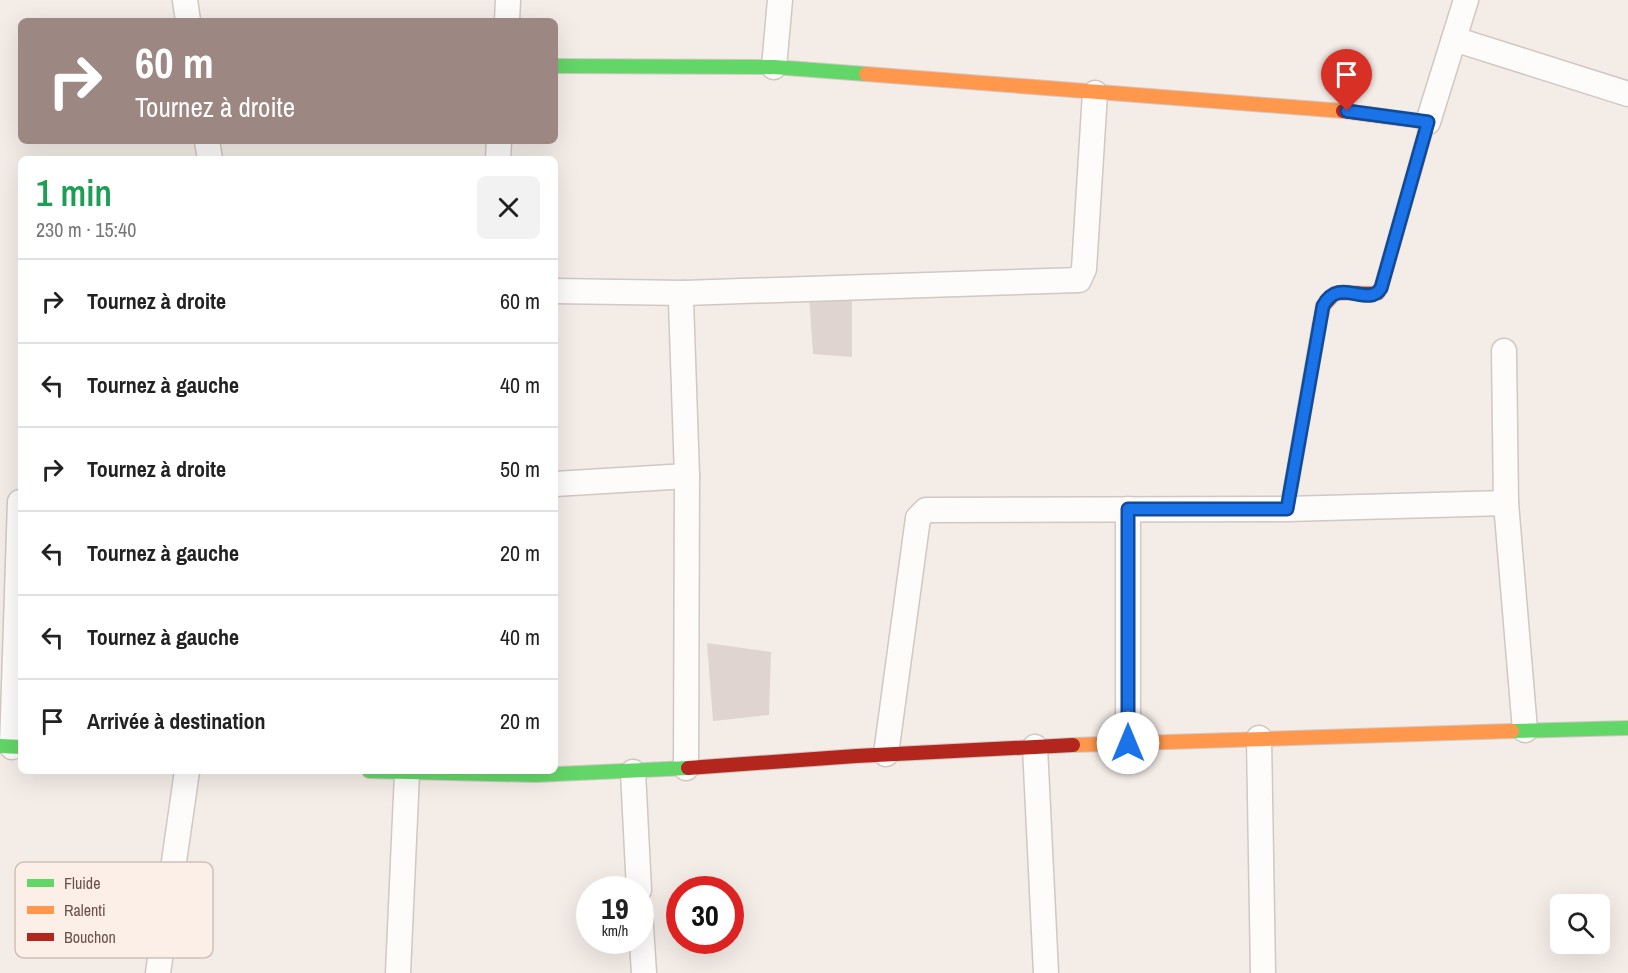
<!DOCTYPE html>
<html lang="fr">
<head>
<meta charset="utf-8">
<style>
	:root { --surface:#fff; --page:#f2f2f2; --text:#222; --muted:#767676; --line:#e0e0e0 }
	body { margin:0; font-family:"Archivo Narrow",sans-serif; background:var(--page); color:var(--text); height:100vh; display:flex; flex-direction:column; font-size:22px; white-space:nowrap }
	* { box-sizing:border-box; margin:0 }
	p { font-size:20px; color:var(--muted) }
	.icon { flex:none; width:33px; height:33px; fill:none; stroke:currentColor; stroke-width:2; stroke-linecap:round; stroke-linejoin:round }
	.map { position:relative; flex:1; overflow:hidden }
	.side { position:absolute; left:18px; top:156px; width:540px; height:618px; display:flex; flex-direction:column; background:var(--surface); border-radius:9px; box-shadow:0 6px 24px #0002 }
	.side>* { flex:none }
	.hud { position:absolute; left:18px; top:18px; width:540px; height:126px; border-radius:9px; box-shadow:0 6px 24px #0002; background:#9c8782; color:#fff; overflow:hidden }
	.buttons { position:absolute; left:1550px; top:894px; display:grid; gap:12px }
	.buttons a { display:grid; place-items:center; width:60px; height:60px; border-radius:9px; background:var(--surface); box-shadow:0 6px 24px #0002; font-size:30px }
	.speed { position:absolute; left:576px; top:876px; display:flex; gap:12px; font-size:30px; font-weight:700; text-align:center }
	.speed>* { display:grid; place-content:center; width:78px; height:78px; border-radius:50%; background:var(--surface); box-shadow:0 6px 24px #0002; line-height:1 }
	.speed small { font-size:15px; font-weight:400 }
	.speed .limit { border:9px solid #d22; background:#fff; color:#111 }
	.pin { position:absolute; display:grid; place-items:center; width:51px; height:51px; color:#fff; margin:-62px -26px; border-radius:50% 50% 50% 0; rotate:-45deg; box-shadow:0 0 6px #0007 }
	.pin .icon { rotate:45deg }
	.me { position:absolute; width:66px; margin:-33px; rotate:0deg; stroke-linejoin:round; filter:drop-shadow(0 0 4px #0008) }
	.turn { display:flex; align-items:center; gap:21px; height:126px; padding:0 18px; font-size:27px }
	.turn .icon { width:78px; height:78px; stroke-width:2.5 }
	.turn b { display:block; font-size:42px; line-height:51px }
	.round { display:grid; place-items:center; flex:none; width:63px; height:63px; border-radius:9px; background:var(--page) }
	.headline { display:flex; align-items:center; justify-content:space-between; height:102px; padding:0 18px }
	h1 { font-size:36px; font-weight:600; line-height:45px; color:#1e9e55 }
	ul { padding:0; list-style:none }
	li { display:flex; align-items:center; gap:18px; height:84px; padding:0 18px; border-top:2px solid var(--line) }
	li div { flex:1 }
	li b { display:block; font-size:22px }
	li em { font-style:normal }
	.map>svg:first-child { display:block }
	.building { fill:#e0d4d0 }
	.lines { fill:none; stroke-linecap:round; stroke-linejoin:round }
	.street-casing { stroke:#d1c7c3; stroke-width:27 }
	.fast-casing { stroke:#d2c8c4; stroke-width:16 }
	.slow-casing { stroke:#d2c8c4; stroke-width:16 }
	.jam-casing { stroke:#d2c8c4; stroke-width:16 }
	.street { stroke:#fdfcfb; stroke-width:24 }
	.fast { stroke:#63d668; stroke-width:14 }
	.slow { stroke:#ff974d; stroke-width:14 }
	.jam { stroke:#b3261e; stroke-width:14 }
	.route-casing { stroke:#114b97; stroke-width:15 }
	.route { stroke:#1a73e8; stroke-width:10 }
	.key { fill:#fcefe8; stroke:#d1bfb9; stroke-width:1.5 }
	.key-label { font-size:16px; fill:#6d504c }
</style>
</head>
<body>
<div class="map">
<svg width="1628" height="973" viewBox="0 0 1628 973">
	<rect width="100%" height="100%" fill="#f4ece7"/>
	<g class="building">
		<polygon points="852,292 852,357 813,354 809,294"/>
		<polygon points="707,643 771,652 769,715 713,721"/>
	</g>
	<g class="lines">
		<g class="street-casing">
			<g id="street">
				<polyline points="185,0 188,21"/>
				<polyline points="507,21 508,0"/>
				<polyline points="1454,39 1628,94"/>
				<polyline points="774,67 780,0"/>
				<polyline points="1428,122 1466,0"/>
				<polyline points="207,141 210,159"/>
				<polyline points="498,159 499,141"/>
				<polyline points="555,291 684,293 1079,280 1084,269 1095,93"/>
				<polyline points="684,293 681,301 687,476 686,768"/>
				<polyline points="1504,351 1506,503 1525,730"/>
				<polyline points="555,484 687,476"/>
				<polyline points="1128,509 1128,743"/>
				<polyline points="1259,738 1263,973"/>
				<polyline points="12,747 20,502"/>
				<polyline points="1035,747 1046,973"/>
				<polyline points="886,754 918,518 926,510 1287,509 1506,503"/>
				<polyline points="633,772 639,890"/>
				<polyline points="640,911 644,973"/>
				<polyline points="158,973 187,771"/>
				<polyline points="398,973 407,773"/>
			</g>
		</g>
		<g class="fast-casing">
			<g id="fast">
				<polyline points="555,66 774,67 866,74"/>
				<polyline points="1287,509 1319,327"/>
				<polyline points="1512,731 1628,728"/>
				<polyline points="0,746 21,747"/>
				<polyline points="369,771 535,775 688,768"/>
			</g>
		</g>
		<g class="slow-casing">
			<g id="slow">
				<polyline points="866,74 1343,111"/>
				<polyline points="1073,745 1512,731"/>
			</g>
		</g>
		<g class="jam-casing">
			<g id="jam">
				<path d="M 1319,327 L 1323,306 L 1334,294 C 1349,290 1363,296 1378,293 L 1381,288 L 1428,122 L 1343,111"/>
				<polyline points="688,768 856,756 1073,745"/>
			</g>
		</g>
		<use href="#street" class="street"/>
		<use href="#fast" class="fast"/>
		<use href="#slow" class="slow"/>
		<use href="#jam" class="jam"/>
	</g>
	<g class="lines">
		<g class="route-casing">
			<path id="route" d="M 1128,743 L 1128,509 L 1287,509 L 1323,306 C 1339,275 1368,309 1381,288 L 1428,122 L 1347,111"/>
		</g>
		<use href="#route" class="route"/>
	</g>
	<rect x="15" y="862" width="198" height="96" rx="9" class="key"/>
	<rect x="27" y="879" width="27" height="8" fill="#63d668"/>
	<rect x="27" y="906" width="27" height="8" fill="#ff974d"/>
	<rect x="27" y="933" width="27" height="8" fill="#b3261e"/>
	<g class="key-label">
		<text x="64" y="889">Fluide</text>
		<text x="64" y="916">Ralenti</text>
		<text x="64" y="943">Bouchon</text>
	</g>
</svg>
<div class="buttons">
<a><svg class="icon" aria-label="search" viewBox="0 0 24 24"><circle cx="10" cy="10" r="6"/><path d="M15 15l6 6"/></svg></a>
</div>
<div class="speed"><div>19<small>km/h</small></div><div class="limit">30</div></div>
<div class="pin" style="left:1347px;top:111px;background:#d93025"><svg class="icon" aria-label="arrive" viewBox="0 0 24 24"><path d="M6 21V4h12l-3 4 3 4H6"/></svg></div>
<svg class="me" style="left:1128px;top:743px" viewBox="-20 -20 40 40"><circle r="19" fill="#fff"/><path d="M0-13L10 11 0 6-10 11z" fill="#1a73e8"/></svg>
<div class="hud">
<div class="turn"><svg class="icon" aria-label="right" viewBox="0 0 24 24"><path d="M7 20v-9h11M14 6l5 5-5 5"/></svg><div><b>60 m</b>Tournez à droite</div></div>
</div>
<section class="side">
<div class="headline"><div><h1>1 min</h1><p>230 m · 15:40</p></div><a class="round"><svg class="icon" aria-label="close" viewBox="0 0 24 24"><path d="M6 6l12 12M18 6L6 18"/></svg></a></div>
<ul>
<li><svg class="icon" aria-label="right" viewBox="0 0 24 24"><path d="M7 20v-9h11M14 6l5 5-5 5"/></svg><div><b>Tournez à droite</b></div><em>60 m</em></li>
<li><svg class="icon" aria-label="left" viewBox="0 0 24 24"><path d="M17 20v-9H6M10 6l-5 5 5 5"/></svg><div><b>Tournez à gauche</b></div><em>40 m</em></li>
<li><svg class="icon" aria-label="right" viewBox="0 0 24 24"><path d="M7 20v-9h11M14 6l5 5-5 5"/></svg><div><b>Tournez à droite</b></div><em>50 m</em></li>
<li><svg class="icon" aria-label="left" viewBox="0 0 24 24"><path d="M17 20v-9H6M10 6l-5 5 5 5"/></svg><div><b>Tournez à gauche</b></div><em>20 m</em></li>
<li><svg class="icon" aria-label="left" viewBox="0 0 24 24"><path d="M17 20v-9H6M10 6l-5 5 5 5"/></svg><div><b>Tournez à gauche</b></div><em>40 m</em></li>
<li><svg class="icon" aria-label="arrive" viewBox="0 0 24 24"><path d="M6 21V4h12l-3 4 3 4H6"/></svg><div><b>Arrivée à destination</b></div><em>20 m</em></li>
</ul>
</section>
</div>
</body>
</html>
